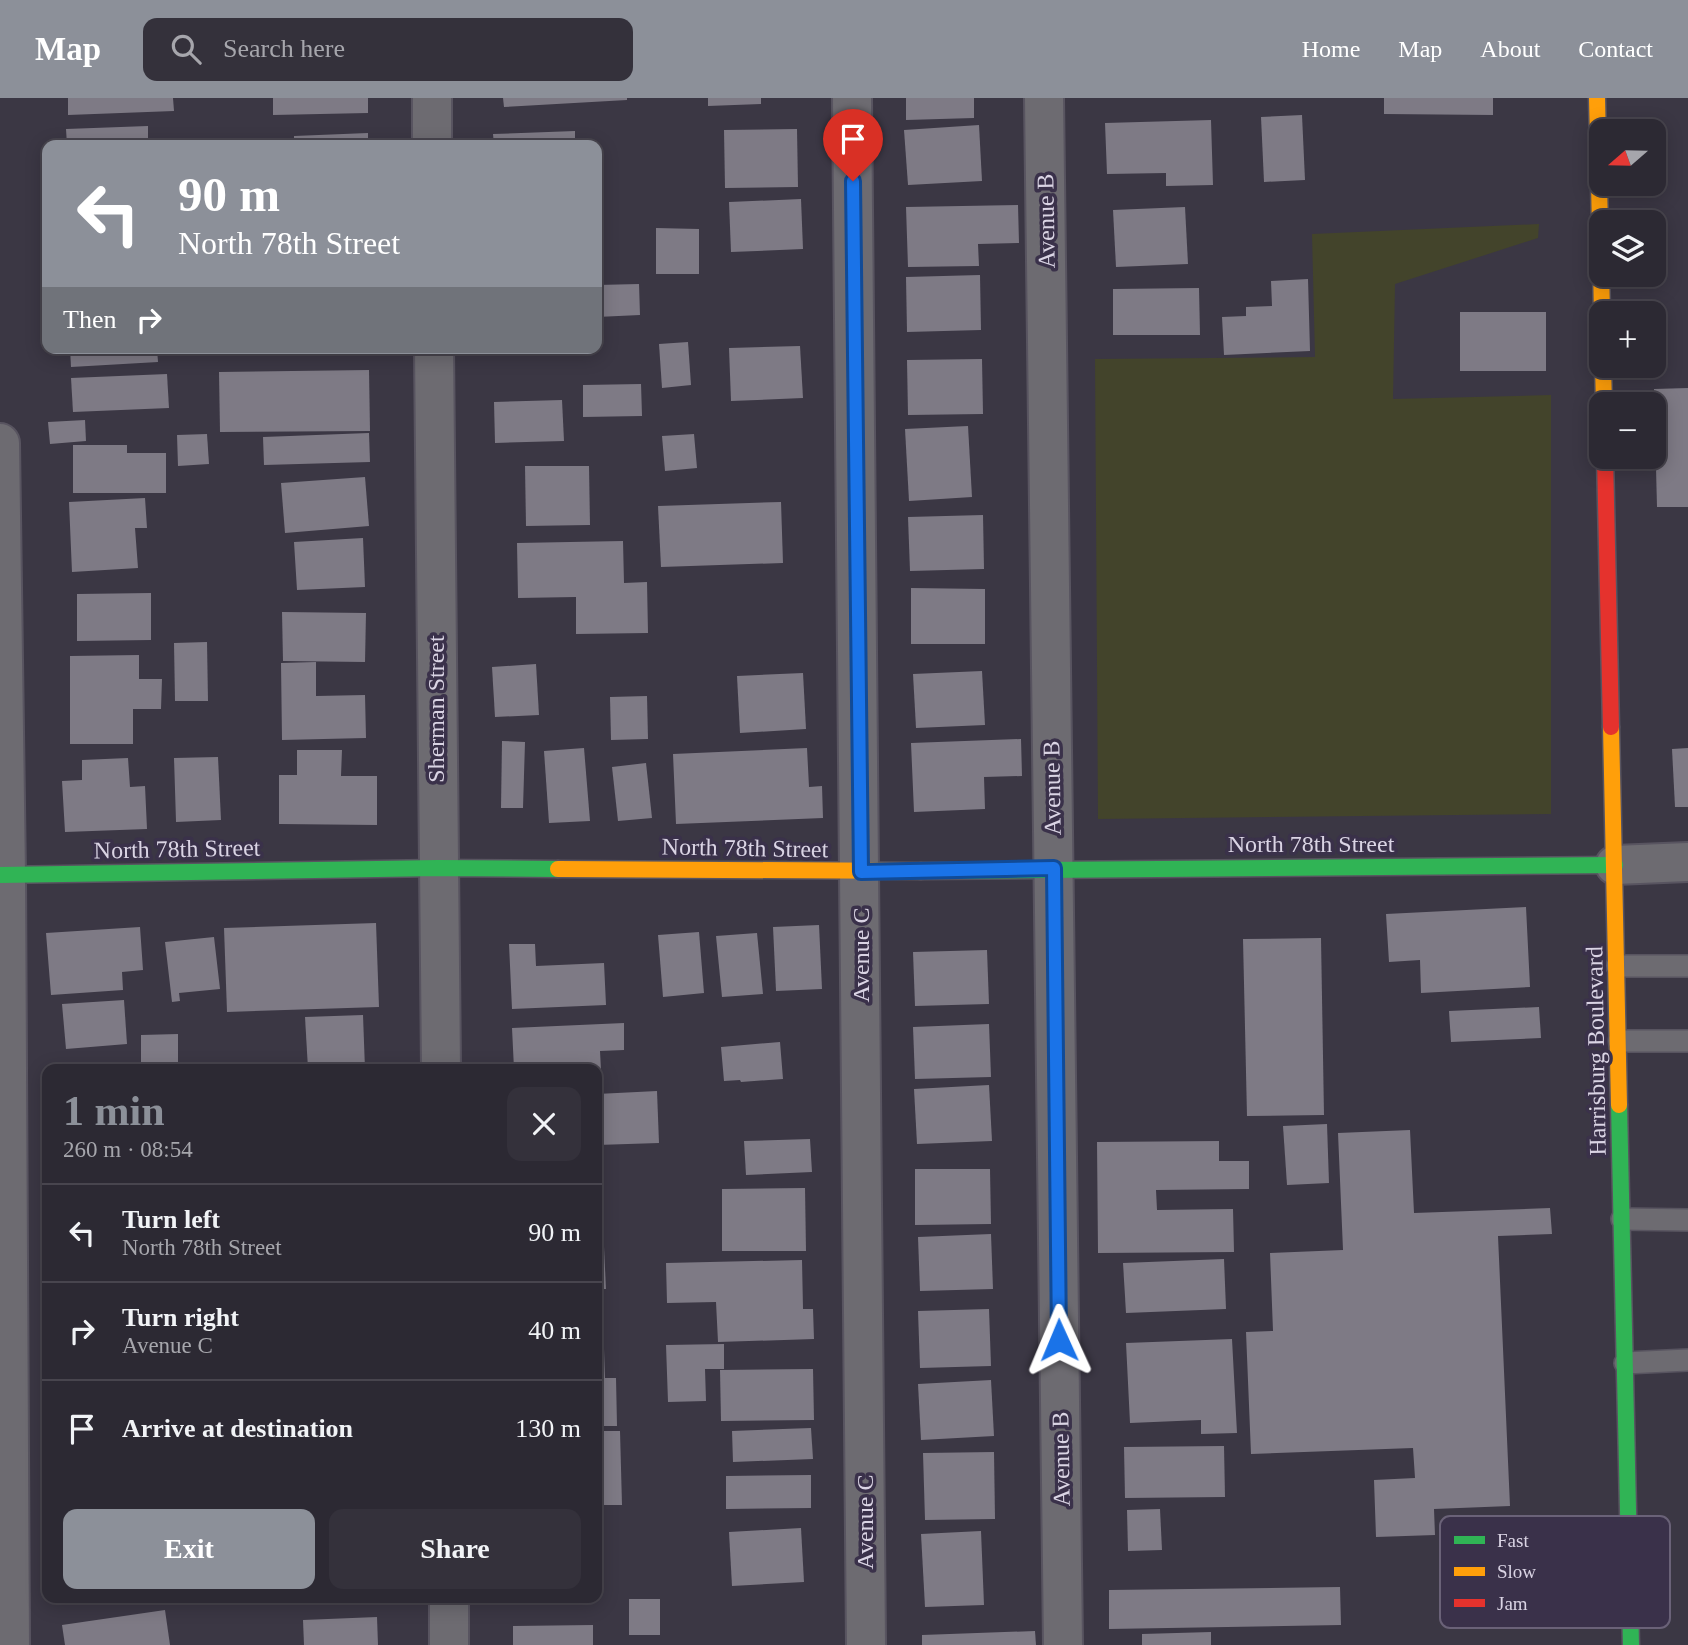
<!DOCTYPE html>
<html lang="en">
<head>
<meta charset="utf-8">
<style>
	:root { --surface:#2c2933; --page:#34313b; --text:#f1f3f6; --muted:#a6a6ac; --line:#48454e; --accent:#8c9099 }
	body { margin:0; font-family:Georgia,serif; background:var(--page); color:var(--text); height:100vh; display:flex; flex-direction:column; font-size:26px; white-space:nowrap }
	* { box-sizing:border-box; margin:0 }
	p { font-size:23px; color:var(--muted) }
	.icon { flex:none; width:38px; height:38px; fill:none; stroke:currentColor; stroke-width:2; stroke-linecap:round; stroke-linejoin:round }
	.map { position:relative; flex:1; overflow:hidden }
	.side { position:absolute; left:42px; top:966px; width:560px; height:539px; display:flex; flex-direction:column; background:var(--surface); border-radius:14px; box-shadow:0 4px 18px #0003,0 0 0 2px var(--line) }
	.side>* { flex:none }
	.top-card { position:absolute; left:42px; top:42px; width:560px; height:214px; border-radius:14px; box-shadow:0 4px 18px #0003,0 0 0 2px var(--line); background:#8c9099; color:#fff; overflow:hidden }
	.needle { width:46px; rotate:250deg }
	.controls { position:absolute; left:1589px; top:21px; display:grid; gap:14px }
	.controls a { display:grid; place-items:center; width:77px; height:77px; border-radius:14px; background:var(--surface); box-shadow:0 4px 18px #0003,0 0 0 2px var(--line); font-size:35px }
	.pin { position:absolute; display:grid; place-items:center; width:60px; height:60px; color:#fff; margin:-72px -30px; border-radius:50% 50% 50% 0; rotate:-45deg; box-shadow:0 0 7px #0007 }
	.pin .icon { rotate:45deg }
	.me { position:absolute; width:77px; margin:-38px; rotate:359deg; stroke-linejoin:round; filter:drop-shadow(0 0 5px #0008) }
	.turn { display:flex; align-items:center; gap:24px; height:147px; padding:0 21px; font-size:32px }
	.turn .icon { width:91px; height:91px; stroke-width:2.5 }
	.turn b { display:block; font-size:49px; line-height:60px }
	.then { display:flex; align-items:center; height:66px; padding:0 21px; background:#0003; gap:14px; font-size:26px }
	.round { display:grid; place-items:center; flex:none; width:74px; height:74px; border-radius:14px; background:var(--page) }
	.summary { display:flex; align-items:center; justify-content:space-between; height:119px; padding:0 21px }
	h1 { font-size:42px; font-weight:700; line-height:52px; color:var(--accent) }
	.action { display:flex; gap:14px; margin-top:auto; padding:14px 21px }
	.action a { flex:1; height:80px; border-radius:14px; background:var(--accent); color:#fff; font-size:28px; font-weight:700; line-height:80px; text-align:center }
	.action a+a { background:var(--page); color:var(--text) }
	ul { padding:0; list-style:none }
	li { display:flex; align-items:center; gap:21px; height:98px; padding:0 21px; border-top:2px solid var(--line) }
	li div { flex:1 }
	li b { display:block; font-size:26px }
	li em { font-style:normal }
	header { display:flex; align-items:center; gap:42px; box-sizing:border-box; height:98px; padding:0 35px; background:var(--accent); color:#fff }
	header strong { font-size:33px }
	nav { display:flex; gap:38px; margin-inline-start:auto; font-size:24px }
	.search { width:490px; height:63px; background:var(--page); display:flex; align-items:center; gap:18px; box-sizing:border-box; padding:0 24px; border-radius:14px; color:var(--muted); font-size:26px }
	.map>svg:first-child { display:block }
	.green { fill:#43442b }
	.building { fill:#7e7a85 }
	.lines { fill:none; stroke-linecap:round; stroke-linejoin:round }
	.lane-casing { stroke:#585460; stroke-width:24 }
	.street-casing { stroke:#585460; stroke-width:42 }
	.fast-casing { stroke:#585460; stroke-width:19 }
	.slow-casing { stroke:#585460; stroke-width:19 }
	.jam-casing { stroke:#585460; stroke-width:19 }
	.lane { stroke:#6d6b71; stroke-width:21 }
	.street { stroke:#6d6b71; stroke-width:38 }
	.fast { stroke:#30b455; stroke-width:16 }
	.slow { stroke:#ff9f0a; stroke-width:16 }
	.jam { stroke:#e5322d; stroke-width:16 }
	.route-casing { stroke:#114b97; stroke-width:18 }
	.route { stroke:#1a73e8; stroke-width:12 }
	.labels { text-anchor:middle; stroke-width:7; stroke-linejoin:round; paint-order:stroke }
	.street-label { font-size:24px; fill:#dad4e4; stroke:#3a314a }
	.key { fill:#3a314a; stroke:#6a6278; stroke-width:2 }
	.key-label { font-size:19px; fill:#dad4e4 }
</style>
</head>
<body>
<header>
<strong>Map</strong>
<div class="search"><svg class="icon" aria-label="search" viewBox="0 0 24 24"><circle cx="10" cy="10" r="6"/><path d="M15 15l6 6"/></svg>Search here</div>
<nav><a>Home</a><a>Map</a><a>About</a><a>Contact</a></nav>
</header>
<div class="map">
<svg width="1688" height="1547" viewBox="0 0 1688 1547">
	<rect width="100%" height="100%" fill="#3b3744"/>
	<polygon class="green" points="1539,126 1538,140 1395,186 1393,301 1551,297 1551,716 1098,721 1095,261 1315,259 1312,136"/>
	<g class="building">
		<polygon points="68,0 173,0 174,13 68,17"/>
		<polygon points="273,0 368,0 368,15 273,17"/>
		<polygon points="503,0 627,0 627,2 504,9"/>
		<polygon points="708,0 761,0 761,6 708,8"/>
		<polygon points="906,0 974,0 974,20 906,22"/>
		<polygon points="1384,0 1493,0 1493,17 1384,16"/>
		<polygon points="1302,17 1305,82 1264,84 1261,19"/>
		<polygon points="1211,22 1213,87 1166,88 1166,75 1107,76 1105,25"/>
		<polygon points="979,27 982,83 908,87 904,32"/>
		<polygon points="148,28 148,47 67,47 66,31"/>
		<polygon points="797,31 798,89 725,90 724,32"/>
		<polygon points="575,33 575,47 494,47 493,36"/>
		<polygon points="368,35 368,47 294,47 294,38"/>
		<polygon points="801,101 803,151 731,154 729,104"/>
		<polygon points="1018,107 1019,145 978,146 979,168 908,169 906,109"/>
		<polygon points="1185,109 1188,166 1116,169 1113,112"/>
		<polygon points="656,130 699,131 699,176 656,176"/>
		<polygon points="980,177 981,232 907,234 906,179"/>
		<polygon points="1308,181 1310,253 1224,257 1222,219 1246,218 1246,209 1272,208 1271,183"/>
		<polygon points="639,186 640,217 597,219 597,187"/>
		<polygon points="1199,190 1200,237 1113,237 1113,191"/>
		<rect x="1460" y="214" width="86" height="59"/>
		<polygon points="688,244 691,287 662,290 659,246"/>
		<polygon points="800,248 803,300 731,303 729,250"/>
		<polygon points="70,250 157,250 158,264 71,269"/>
		<polygon points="982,261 983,316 908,317 907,262"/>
		<polygon points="369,272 370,333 220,334 219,274"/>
		<polygon points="167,276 169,310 73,314 71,280"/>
		<polygon points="641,286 642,318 583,319 583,287"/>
		<polygon points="1688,290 1688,409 1657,409 1654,291"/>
		<polygon points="562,302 564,343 495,345 494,304"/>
		<polygon points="85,322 86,343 50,346 48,324"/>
		<polygon points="968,328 972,399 909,403 905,331"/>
		<polygon points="369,335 370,364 264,367 263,339"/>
		<polygon points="207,336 209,366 178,368 177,337"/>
		<polygon points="694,336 697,370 665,373 662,338"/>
		<polygon points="73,347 127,347 127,355 166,355 166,395 73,395"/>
		<polygon points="525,368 589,368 590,427 526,428"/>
		<polygon points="365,379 369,428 285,435 281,385"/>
		<polygon points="145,400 147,430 135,430 138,470 72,474 69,404"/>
		<polygon points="781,404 783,465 661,469 658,408"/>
		<polygon points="983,417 984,471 910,473 908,419"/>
		<polygon points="363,440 365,489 297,492 294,444"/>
		<polygon points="623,443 624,485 647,484 648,535 576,536 576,499 518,500 517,445"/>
		<polygon points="911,490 985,491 985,546 911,546"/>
		<polygon points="151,495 151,542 77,543 77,496"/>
		<polygon points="282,514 366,515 365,564 283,563"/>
		<polygon points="207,544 208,603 175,603 174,545"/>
		<polygon points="139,557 139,581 162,581 161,611 133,611 133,646 70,646 70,558"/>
		<polygon points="316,564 316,598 365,597 366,640 282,642 281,565"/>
		<polygon points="536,566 539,617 495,619 492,569"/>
		<polygon points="982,573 985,627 916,630 913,576"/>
		<polygon points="803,575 806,631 740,635 737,578"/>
		<polygon points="647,598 648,641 611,642 610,599"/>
		<polygon points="1021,641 1022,678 984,679 985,711 914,714 911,645"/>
		<polygon points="502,643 525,644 523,710 501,710"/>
		<polygon points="584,650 590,723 549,725 544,653"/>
		<polygon points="807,650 809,689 822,688 823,720 676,726 673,656"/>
		<polygon points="1688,650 1688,709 1675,709 1672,651"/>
		<polygon points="297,652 342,652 341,678 377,678 377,727 279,726 279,677 297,677"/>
		<polygon points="218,659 221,722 176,724 174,660"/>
		<polygon points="128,660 130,689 145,688 147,731 65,734 62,683 82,682 82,662"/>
		<polygon points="646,665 652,720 618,723 612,669"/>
		<polygon points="1526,809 1530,889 1421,895 1420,862 1389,864 1386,816"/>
		<polygon points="376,825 379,909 227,914 224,830"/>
		<polygon points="819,827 822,891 776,893 773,829"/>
		<polygon points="140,829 143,872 122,874 123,892 51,897 46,835"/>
		<polygon points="699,834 704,895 663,899 658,837"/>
		<polygon points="757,835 763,896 722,899 716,838"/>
		<polygon points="214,839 220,891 179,895 180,903 172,904 165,844"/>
		<polygon points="1321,840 1324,1017 1247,1018 1243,841"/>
		<polygon points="509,846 535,846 536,868 604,865 606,907 512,911"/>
		<polygon points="987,852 989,906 915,908 913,854"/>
		<polygon points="124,902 127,946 66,951 62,906"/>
		<polygon points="1539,909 1541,940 1451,944 1449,913"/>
		<polygon points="363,917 365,971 308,971 305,919"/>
		<polygon points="624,925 624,952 600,953 601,972 514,971 512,930"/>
		<polygon points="989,926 991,979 915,981 913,929"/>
		<polygon points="178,936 178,967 163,967 163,971 75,971 75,969 141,968 141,937"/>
		<polygon points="780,944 783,981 741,984 740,982 724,983 721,949"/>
		<polygon points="989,987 992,1043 917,1046 914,991"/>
		<polygon points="657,993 659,1045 597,1047 597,996"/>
		<polygon points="1327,1026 1329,1085 1287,1087 1283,1028"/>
		<polygon points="1410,1032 1414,1115 1550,1110 1552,1136 1498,1138 1510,1408 1434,1411 1435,1437 1376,1439 1374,1382 1415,1380 1413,1350 1251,1356 1246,1234 1273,1233 1270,1155 1343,1152 1338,1035"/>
		<polygon points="810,1041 812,1074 746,1077 744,1043"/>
		<polygon points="1219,1043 1219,1063 1249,1063 1249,1091 1156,1092 1157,1112 1233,1111 1234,1154 1098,1155 1097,1044"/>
		<polygon points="915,1071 990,1071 991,1126 915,1127"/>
		<polygon points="805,1090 806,1153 722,1153 722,1091"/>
		<polygon points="991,1136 993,1191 920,1193 918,1139"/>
		<polygon points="597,1149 604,1149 606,1191 597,1191"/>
		<polygon points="1224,1161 1226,1211 1126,1215 1123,1165"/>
		<polygon points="802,1162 803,1211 813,1211 814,1241 718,1244 716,1204 667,1205 666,1165"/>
		<polygon points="989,1211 991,1268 920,1270 918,1213"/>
		<polygon points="1232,1241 1237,1335 1201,1336 1201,1322 1130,1325 1126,1245"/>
		<polygon points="724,1246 724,1271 705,1271 706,1303 668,1304 666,1247"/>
		<polygon points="597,1251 604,1251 605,1280 616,1280 617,1328 597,1328"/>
		<polygon points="813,1271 814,1322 721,1323 720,1272"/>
		<polygon points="991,1282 994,1338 921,1342 918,1286"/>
		<polygon points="811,1330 813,1361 733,1364 732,1333"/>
		<polygon points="597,1333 620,1333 622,1407 597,1407"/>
		<polygon points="1224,1348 1225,1399 1125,1400 1124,1349"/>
		<polygon points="994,1354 995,1421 925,1422 923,1355"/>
		<polygon points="811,1377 811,1410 726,1411 726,1378"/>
		<polygon points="1160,1411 1162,1452 1128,1453 1127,1412"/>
		<polygon points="801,1430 804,1484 732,1488 729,1434"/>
		<polygon points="981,1433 984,1507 925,1509 921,1436"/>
		<polygon points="1340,1489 1341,1527 1109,1531 1109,1492"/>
		<rect x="629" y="1501" width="31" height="36"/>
		<polygon points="165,1512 170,1547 65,1547 62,1527"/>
		<polygon points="377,1519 378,1547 304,1547 303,1522"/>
		<polygon points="593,1527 593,1547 513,1547 513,1528"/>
		<polygon points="1035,1533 1036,1547 922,1547 922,1537"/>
		<polygon points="1211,1534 1211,1547 1142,1547 1142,1536"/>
	</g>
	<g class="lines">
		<g class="lane-casing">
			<g id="lane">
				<polyline points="1617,868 1688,868"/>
				<polyline points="1619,943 1688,943"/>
				<polyline points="1622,1121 1688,1122"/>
				<polyline points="1625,1265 1688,1262"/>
			</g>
		</g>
		<g class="street-casing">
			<g id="street">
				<polyline points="432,0 432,47"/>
				<polyline points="852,0 866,1547"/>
				<polyline points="1044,0 1063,1547"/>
				<polyline points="434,250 441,971"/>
				<polyline points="0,345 6,777 10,1547"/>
				<polyline points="1615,767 1688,764"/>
				<polyline points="449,1500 449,1547"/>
			</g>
		</g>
		<g class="fast-casing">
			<g id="fast">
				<polyline points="921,773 1615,767"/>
				<polyline points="0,777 438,770 558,771"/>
				<polyline points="1619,1007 1631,1547"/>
			</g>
		</g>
		<g class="slow-casing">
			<g id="slow">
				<polyline points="1597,0 1602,215"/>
				<polyline points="1603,268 1604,306"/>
				<polyline points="1611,629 1619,1007"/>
				<polyline points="558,771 921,773"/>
			</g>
		</g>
		<g class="jam-casing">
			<polyline id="jam" points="1605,359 1611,629"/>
		</g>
		<use href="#lane" class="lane"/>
		<use href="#street" class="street"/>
		<use href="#fast" class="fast"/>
		<use href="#slow" class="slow"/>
		<use href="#jam" class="jam"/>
	</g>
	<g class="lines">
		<g class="route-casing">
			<polyline id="route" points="853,83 861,774 1054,770 1059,1242"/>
		</g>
		<use href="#route" class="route"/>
	</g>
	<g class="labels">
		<g class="street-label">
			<text transform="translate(1046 123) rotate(-91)" y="8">Avenue B</text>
			<text transform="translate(436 611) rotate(-90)" y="8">Sherman Street</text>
			<text transform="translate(1052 690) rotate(-91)" y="8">Avenue B</text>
			<text x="1311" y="754">North 78th Street</text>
			<text transform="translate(745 750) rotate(1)" y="8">North 78th Street</text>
			<text transform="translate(177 751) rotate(-1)" y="8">North 78th Street</text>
			<text transform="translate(861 857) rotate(-90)" y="8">Avenue C</text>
			<text transform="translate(1596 953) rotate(-91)" y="8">Harrisburg Boulevard</text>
			<text transform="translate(1061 1361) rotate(-91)" y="8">Avenue B</text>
			<text transform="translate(865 1424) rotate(-90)" y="8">Avenue C</text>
		</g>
	</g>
	<rect x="1440" y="1418" width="230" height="112" rx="10" class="key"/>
	<rect x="1454" y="1438" width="31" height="8" fill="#30b455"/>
	<rect x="1454" y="1469" width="31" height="9" fill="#ff9f0a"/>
	<rect x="1454" y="1501" width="31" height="8" fill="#e5322d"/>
	<g class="key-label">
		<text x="1497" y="1449">Fast</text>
		<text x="1497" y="1480">Slow</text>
		<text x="1497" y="1512">Jam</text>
	</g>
</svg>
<div class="controls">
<a><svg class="needle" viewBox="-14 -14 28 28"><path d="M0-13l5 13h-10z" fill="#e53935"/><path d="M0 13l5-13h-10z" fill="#a6a6ac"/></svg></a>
<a><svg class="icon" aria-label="layers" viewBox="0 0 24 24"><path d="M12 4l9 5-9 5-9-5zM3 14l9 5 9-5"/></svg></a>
<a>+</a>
<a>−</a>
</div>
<div class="pin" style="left:853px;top:83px;background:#d93025"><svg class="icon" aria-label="arrive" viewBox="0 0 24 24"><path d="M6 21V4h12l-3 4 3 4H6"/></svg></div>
<svg class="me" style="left:1059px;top:1242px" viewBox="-20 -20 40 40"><path d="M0-17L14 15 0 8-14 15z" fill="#1a73e8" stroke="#fff" stroke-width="4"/></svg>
<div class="top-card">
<div class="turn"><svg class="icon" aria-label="left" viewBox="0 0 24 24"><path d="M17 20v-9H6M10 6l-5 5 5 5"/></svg><div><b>90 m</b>North 78th Street</div></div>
<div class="then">Then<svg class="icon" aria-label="right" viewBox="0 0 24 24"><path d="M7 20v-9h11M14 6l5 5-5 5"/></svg></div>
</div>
<section class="side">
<div class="summary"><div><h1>1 min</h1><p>260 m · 08:54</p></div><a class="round"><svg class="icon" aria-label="close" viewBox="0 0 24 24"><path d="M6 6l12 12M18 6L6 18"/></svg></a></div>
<ul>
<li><svg class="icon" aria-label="left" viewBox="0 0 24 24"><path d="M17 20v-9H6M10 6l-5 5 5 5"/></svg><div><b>Turn left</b><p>North 78th Street</p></div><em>90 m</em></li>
<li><svg class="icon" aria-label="right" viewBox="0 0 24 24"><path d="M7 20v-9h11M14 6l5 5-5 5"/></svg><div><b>Turn right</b><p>Avenue C</p></div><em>40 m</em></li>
<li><svg class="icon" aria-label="arrive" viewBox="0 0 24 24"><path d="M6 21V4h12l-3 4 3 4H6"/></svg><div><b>Arrive at destination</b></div><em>130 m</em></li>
</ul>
<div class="action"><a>Exit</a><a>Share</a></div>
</section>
</div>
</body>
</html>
